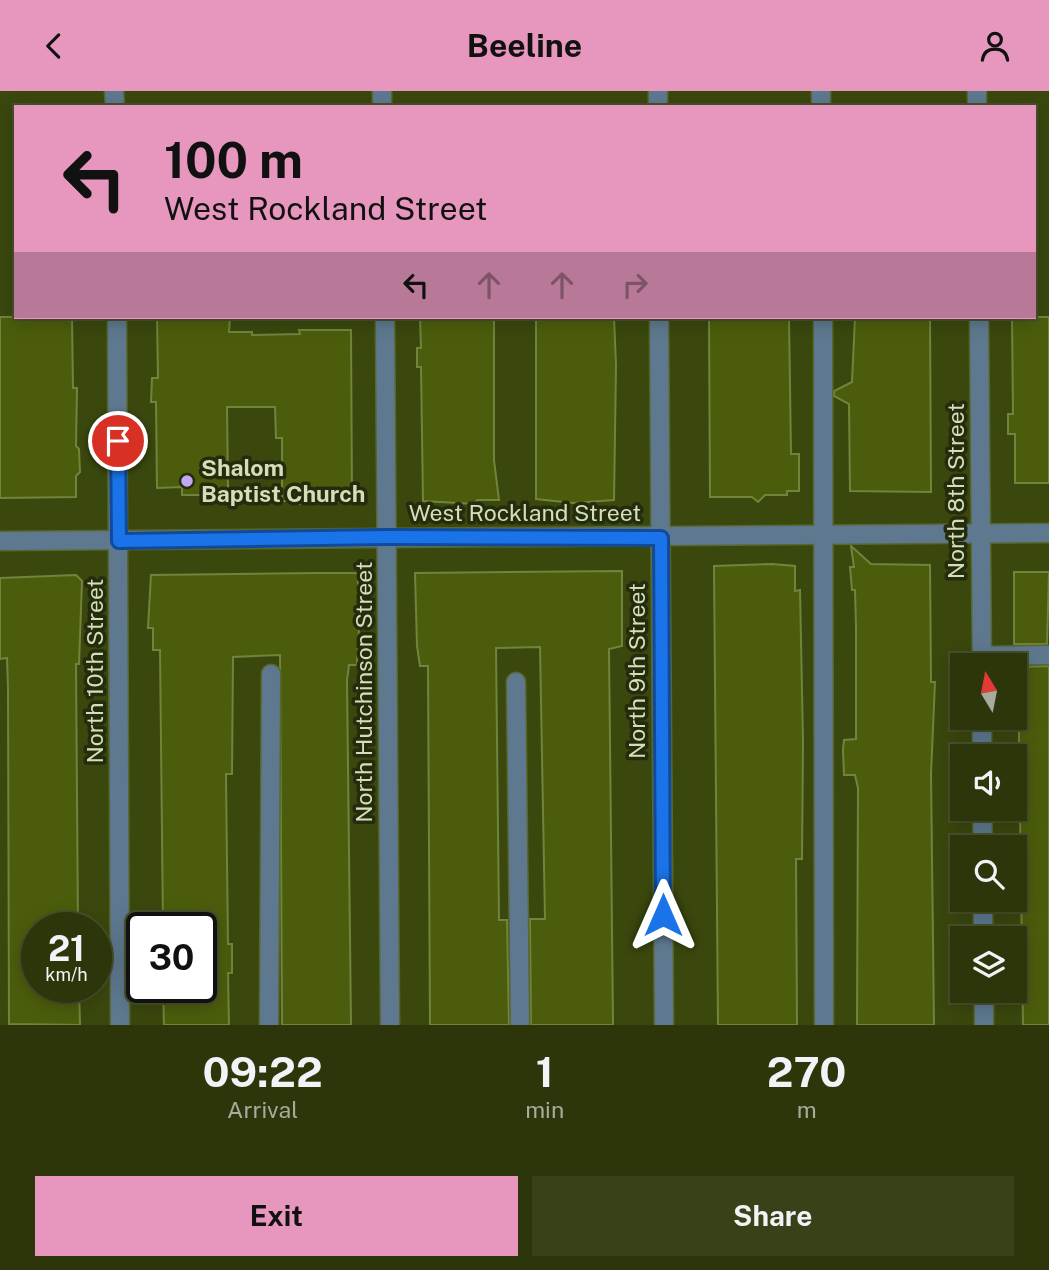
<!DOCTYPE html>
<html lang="en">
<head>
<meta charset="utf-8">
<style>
	:root { --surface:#2c360a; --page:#384118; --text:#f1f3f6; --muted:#a6ab9c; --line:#48502b; --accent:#e797bd }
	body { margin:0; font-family:"Public Sans",sans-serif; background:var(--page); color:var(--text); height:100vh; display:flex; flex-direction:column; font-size:26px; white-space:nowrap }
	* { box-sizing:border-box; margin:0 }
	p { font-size:23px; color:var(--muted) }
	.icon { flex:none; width:38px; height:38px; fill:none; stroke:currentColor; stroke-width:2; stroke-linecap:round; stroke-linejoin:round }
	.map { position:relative; height:934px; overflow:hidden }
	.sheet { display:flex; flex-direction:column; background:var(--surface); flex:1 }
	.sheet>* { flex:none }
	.top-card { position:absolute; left:14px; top:14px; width:1022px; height:214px; border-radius:0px; box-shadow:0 4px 18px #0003,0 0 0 2px var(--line); background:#e797bd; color:#111; overflow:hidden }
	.needle { width:46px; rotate:350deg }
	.tools { position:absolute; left:950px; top:562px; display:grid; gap:14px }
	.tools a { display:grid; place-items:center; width:77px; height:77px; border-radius:0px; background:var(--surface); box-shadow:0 4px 18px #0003,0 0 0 2px var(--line); font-size:35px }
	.speed { position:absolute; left:21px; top:821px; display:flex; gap:14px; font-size:35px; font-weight:700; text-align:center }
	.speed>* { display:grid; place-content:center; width:91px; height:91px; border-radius:50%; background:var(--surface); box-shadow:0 4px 18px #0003,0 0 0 2px var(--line); line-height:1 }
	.speed small { font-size:18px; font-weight:400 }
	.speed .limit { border:4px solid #111; border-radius:10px; background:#fff; color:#111 }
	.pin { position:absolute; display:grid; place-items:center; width:60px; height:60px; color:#fff; margin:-30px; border:4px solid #fff; border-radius:50%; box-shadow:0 2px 7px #0007 }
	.me { position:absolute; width:77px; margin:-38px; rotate:0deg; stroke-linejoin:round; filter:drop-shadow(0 0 5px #0008) }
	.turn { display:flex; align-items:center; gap:24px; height:147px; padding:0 35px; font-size:32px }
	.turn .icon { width:91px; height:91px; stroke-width:2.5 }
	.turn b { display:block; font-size:49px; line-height:60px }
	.lanes { display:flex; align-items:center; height:66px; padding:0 35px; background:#0003; justify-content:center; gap:35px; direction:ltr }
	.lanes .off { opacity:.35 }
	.eta { display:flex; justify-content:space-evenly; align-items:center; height:119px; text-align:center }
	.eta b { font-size:42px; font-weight:700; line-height:49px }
	.action { display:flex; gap:14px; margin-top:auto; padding:14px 35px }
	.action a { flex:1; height:80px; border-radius:0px; background:var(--accent); color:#111; font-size:28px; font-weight:700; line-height:80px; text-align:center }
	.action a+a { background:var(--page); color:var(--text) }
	header { display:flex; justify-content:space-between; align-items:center; height:91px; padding:0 35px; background:var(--accent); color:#111; font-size:32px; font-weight:700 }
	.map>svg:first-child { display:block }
	.building { fill:#4b5d0c; stroke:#71843b; stroke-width:2 }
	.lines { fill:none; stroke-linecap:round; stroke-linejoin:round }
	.minor-casing { stroke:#586630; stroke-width:21 }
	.minor { stroke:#5e798f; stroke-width:18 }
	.route-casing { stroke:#114b97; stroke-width:18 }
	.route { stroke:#1a73e8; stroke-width:12 }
	.poi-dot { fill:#c4a7f1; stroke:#242c0d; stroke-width:2.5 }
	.labels { text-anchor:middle; stroke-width:7; stroke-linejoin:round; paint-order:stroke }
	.poi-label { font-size:23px; font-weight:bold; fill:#d2dfb9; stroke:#242c0d; text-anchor:start }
	.street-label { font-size:23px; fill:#d2dfb9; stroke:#242c0d }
</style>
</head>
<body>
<header><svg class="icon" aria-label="back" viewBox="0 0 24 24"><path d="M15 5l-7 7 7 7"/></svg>Beeline<svg class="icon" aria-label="person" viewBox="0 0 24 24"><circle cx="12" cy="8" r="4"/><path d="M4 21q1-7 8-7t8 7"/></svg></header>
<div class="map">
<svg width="1049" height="934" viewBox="0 0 1049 934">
	<rect width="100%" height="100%" fill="#3a480e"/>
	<g class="building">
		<polygon points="0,226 72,226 73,297 77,297 76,355 79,358 80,381 76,385 76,406 0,407"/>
		<polygon points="157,226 230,226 229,241 252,241 252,244 300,243 299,239 351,239 352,410 299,413 299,410 282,410 282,347 276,347 275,316 227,316 228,397 203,397 203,404 182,404 182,396 157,397 156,311 151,311 152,287 158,287"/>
		<polygon points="420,226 494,226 494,369 499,409 477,409 475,413 423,410 421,276 417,276 417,257 421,257"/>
		<polygon points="536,226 614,226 616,274 614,409 573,412 536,408"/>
		<polygon points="709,226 789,226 791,363 799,363 799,400 787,400 787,404 765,404 758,411 752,406 710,406"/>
		<polygon points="855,226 930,226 931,401 850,400 849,313 834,305 834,300 852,291"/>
		<polygon points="1012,226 1049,226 1049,392 1015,392 1015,343 1008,343 1008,323 1013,323"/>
		<polygon points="851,455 871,473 930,474 931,591 935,591 931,683 934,934 857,934 858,697 855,684 844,684 843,659 844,649 856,648 856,536 855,499 852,499 850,476 854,476"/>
		<polygon points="772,473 795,475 795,500 800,499 803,651 802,768 796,768 797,934 718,934 714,475"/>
		<polygon points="622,480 622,555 609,558 613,934 531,934 530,828 545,828 540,556 496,557 499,829 507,829 509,934 430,934 428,575 420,575 417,555 415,482"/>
		<polygon points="1014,481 1049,481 1047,553 1014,553"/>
		<polygon points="315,482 354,482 358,483 358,499 361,499 357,574 349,574 347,589 351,934 282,934 280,564 233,566 232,683 226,683 226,687 228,853 232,853 232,882 228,882 229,934 164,934 163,896 201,896 201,836 163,836 160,559 153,559 153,537 148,537 151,484"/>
		<polygon points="76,484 82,490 79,573 76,573 78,836 37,836 37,896 79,896 80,934 9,933 8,597 7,567 0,568 0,487"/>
		<polygon points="1049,575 1049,934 1023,934 1018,576"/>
	</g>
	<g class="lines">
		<g class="minor-casing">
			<g id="minor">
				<polyline points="114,0 115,16"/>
				<polyline points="382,0 382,16"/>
				<polyline points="658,0 658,16"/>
				<polyline points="821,0 821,16"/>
				<polyline points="977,0 977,16"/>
				<polyline points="117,226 120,934"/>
				<polyline points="385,226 390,934"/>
				<polyline points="659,226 664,934"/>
				<polyline points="823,226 824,934"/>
				<polyline points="979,226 982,574"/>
				<polyline points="0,450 1049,442"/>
				<polyline points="981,565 1049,564"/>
				<polyline points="516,591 520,934"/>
				<polyline points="982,626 982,665"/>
				<polyline points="982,718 983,756"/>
				<polyline points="983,808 983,847"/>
				<polyline points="984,900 984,934"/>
				<polyline points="269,934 271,583"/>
			</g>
		</g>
		<use href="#minor" class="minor"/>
	</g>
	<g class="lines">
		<g class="route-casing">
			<polyline id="route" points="118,350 119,450 387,446 661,447 663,824"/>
		</g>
		<use href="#route" class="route"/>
	</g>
	<circle class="poi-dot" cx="187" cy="390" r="7"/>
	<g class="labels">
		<g class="poi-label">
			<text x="201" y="385">Shalom<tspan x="201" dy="26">Baptist Church</tspan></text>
		</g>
		<g class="street-label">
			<text transform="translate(956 400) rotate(-90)" y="8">North 8th Street</text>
			<text x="525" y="430">West Rockland Street</text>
			<text transform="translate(95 580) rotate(-90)" y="8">North 10th Street</text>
			<text transform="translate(637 580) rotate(-90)" y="8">North 9th Street</text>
			<text transform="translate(364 601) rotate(-90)" y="8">North Hutchinson Street</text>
		</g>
	</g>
</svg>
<div class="tools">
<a><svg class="needle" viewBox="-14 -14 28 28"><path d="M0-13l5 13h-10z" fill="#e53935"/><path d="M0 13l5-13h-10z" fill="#a6ab9c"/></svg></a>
<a><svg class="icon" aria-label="sound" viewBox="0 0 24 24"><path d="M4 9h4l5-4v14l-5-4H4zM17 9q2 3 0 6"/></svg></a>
<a><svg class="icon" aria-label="search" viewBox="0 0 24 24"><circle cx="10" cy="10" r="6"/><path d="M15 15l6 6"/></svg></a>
<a><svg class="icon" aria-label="layers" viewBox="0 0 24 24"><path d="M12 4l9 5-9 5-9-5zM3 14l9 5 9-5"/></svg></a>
</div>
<div class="speed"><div>21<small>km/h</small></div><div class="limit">30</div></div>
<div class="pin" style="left:118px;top:350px;background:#d93025"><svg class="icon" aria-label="arrive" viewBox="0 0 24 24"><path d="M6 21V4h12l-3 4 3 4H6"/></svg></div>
<svg class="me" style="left:663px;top:824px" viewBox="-20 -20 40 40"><path d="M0-17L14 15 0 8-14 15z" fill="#1a73e8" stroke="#fff" stroke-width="4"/></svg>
<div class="top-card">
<div class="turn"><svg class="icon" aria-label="left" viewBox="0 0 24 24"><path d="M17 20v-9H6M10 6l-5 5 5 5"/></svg><div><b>100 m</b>West Rockland Street</div></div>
<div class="lanes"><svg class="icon" aria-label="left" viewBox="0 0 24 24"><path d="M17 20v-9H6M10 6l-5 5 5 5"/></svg><svg class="icon off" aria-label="ahead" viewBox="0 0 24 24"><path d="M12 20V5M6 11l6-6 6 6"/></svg><svg class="icon off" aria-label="ahead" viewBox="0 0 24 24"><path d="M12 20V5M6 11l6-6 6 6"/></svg><svg class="icon off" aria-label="right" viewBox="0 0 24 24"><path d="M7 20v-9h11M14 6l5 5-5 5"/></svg></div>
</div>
</div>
<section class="sheet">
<div class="eta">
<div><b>09:22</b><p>Arrival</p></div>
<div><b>1</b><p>min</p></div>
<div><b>270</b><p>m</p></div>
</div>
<div class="action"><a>Exit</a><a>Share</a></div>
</section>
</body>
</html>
